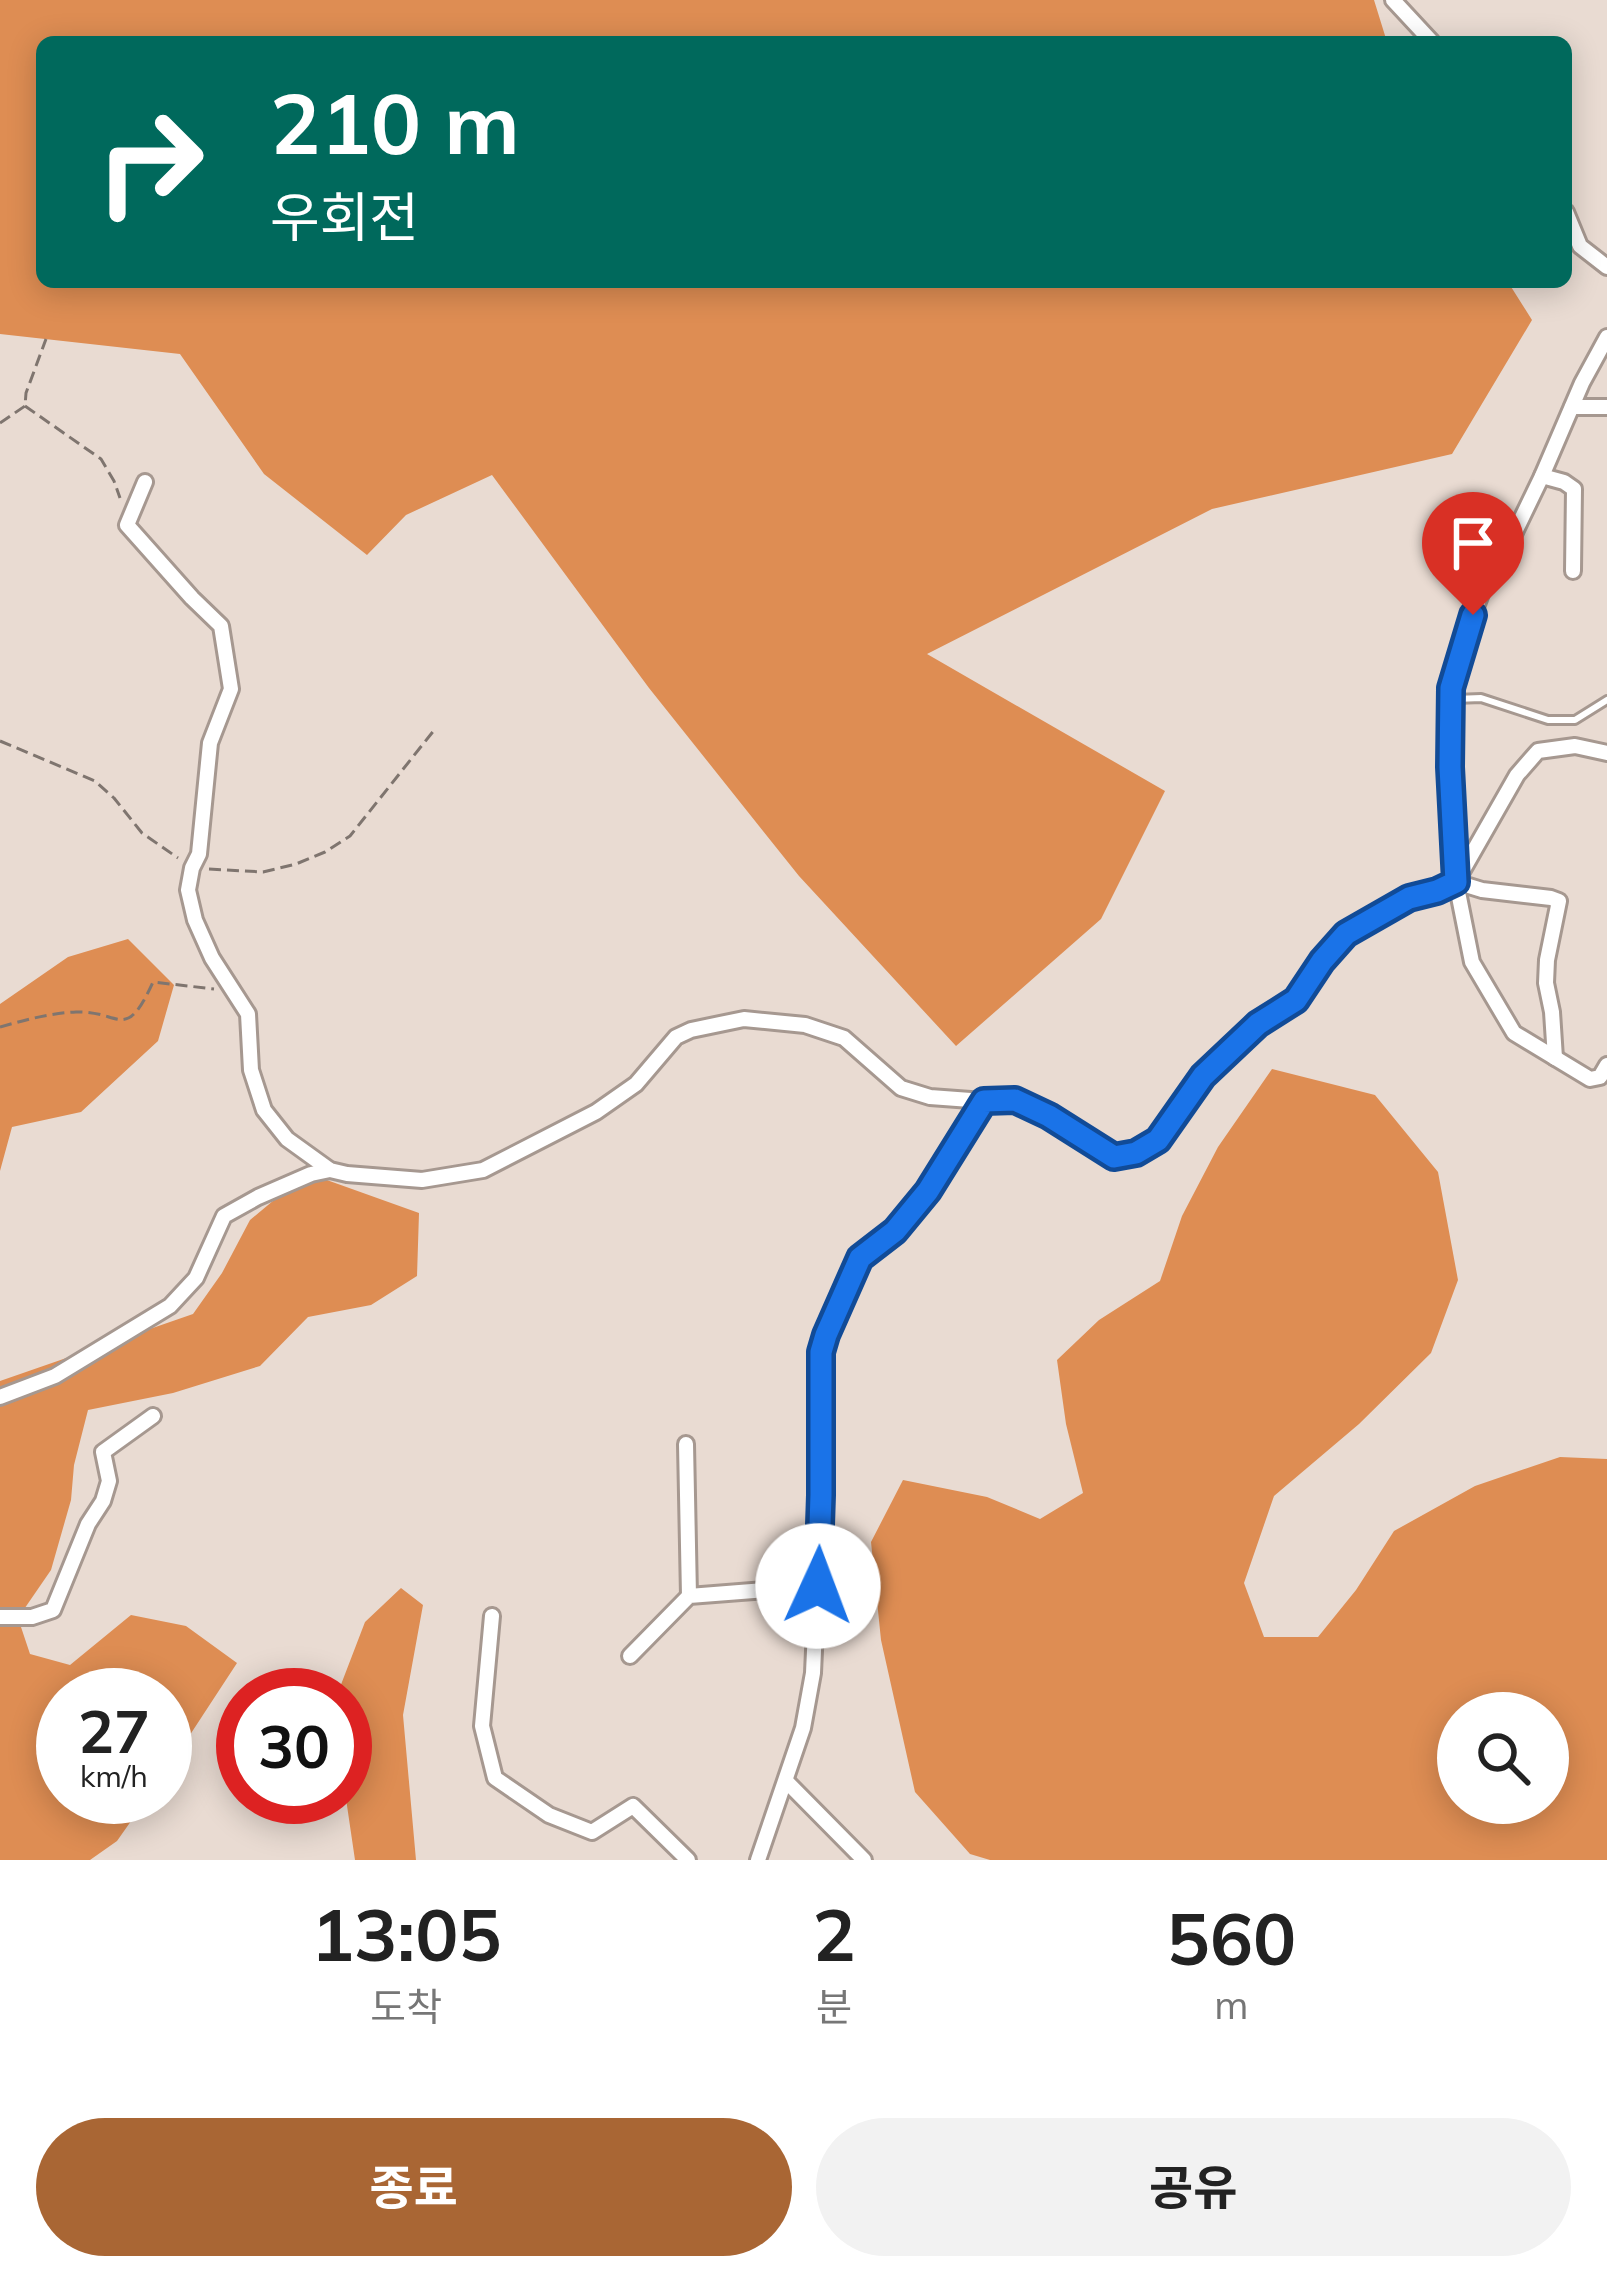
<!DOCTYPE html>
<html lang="ko">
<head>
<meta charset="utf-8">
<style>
	:root { --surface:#fff; --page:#f2f2f2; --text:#222; --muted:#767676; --accent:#a96634 }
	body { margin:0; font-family:Mulish,"Noto Sans KR",sans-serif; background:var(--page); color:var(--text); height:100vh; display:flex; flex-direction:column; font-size:45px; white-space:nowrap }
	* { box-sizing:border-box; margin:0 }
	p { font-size:39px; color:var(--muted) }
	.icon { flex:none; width:66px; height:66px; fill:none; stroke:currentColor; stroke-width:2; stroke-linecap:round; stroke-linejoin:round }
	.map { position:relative; height:1860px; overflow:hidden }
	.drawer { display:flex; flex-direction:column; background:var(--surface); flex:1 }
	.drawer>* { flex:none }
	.hud { position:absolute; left:36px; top:36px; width:1536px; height:252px; border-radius:18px; box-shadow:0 6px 30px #0003; background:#00695c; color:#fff; overflow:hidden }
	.tools { position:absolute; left:1437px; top:1692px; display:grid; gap:24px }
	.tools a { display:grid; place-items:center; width:132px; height:132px; border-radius:50%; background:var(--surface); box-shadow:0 6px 30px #0003; font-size:60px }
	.speed { position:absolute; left:36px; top:1668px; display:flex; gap:24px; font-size:60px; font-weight:700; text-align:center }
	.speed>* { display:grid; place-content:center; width:156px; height:156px; border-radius:50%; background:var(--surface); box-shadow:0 6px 30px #0003; line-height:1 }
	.speed small { font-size:30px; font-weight:400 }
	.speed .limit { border:18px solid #d22; background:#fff; color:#111 }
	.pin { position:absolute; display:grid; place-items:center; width:102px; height:102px; color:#fff; margin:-123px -51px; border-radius:50% 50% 50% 0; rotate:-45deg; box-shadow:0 0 12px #0007 }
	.pin .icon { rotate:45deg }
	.me { position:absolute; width:132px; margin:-66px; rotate:2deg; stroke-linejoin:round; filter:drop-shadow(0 0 9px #0008) }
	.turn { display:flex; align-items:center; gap:42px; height:252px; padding:0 36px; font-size:54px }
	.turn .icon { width:156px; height:156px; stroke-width:2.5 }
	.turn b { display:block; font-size:84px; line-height:102px }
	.eta { display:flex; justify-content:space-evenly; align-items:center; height:204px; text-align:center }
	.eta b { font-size:72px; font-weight:700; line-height:84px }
	.primary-button { display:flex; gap:24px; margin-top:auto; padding:24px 36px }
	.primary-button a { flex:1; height:138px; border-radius:72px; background:var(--accent); color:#fff; font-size:48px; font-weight:700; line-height:138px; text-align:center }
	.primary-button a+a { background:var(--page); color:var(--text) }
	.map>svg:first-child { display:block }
	.forest { fill:#de8d53; fill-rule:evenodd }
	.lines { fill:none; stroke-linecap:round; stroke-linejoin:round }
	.lane-casing { stroke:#a69890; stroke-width:12 }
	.street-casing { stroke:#a69890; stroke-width:20 }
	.path { stroke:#7f756f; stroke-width:3; stroke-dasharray:12 6; stroke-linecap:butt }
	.lane { stroke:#fff; stroke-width:6 }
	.street { stroke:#fff; stroke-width:14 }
	.route-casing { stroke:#114b97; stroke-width:30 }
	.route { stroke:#1a73e8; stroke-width:21 }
</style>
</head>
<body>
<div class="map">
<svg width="1607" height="1860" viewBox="0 0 1607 1860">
	<rect width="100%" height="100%" fill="#e9dbd2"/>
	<g class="forest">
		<polygon points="0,0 1374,0 1387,42 42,42 42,282 1508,282 1532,320 1452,454 1212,509 927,654 1165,791 1101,919 956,1046 799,876 649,688 492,475 406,515 367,555 264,474 180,354 0,334"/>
		<polygon points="128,939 174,985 158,1041 81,1112 12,1127 0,1171 0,1004 68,957"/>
		<path d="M 1272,1069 L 1375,1095 L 1438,1172 L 1458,1280 L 1431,1353 L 1359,1424 L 1274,1496 L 1244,1583 L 1264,1637 L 1318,1637 L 1356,1590 L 1394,1531 L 1475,1486 L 1560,1457 L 1607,1459 L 1607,1860 L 990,1860 L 970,1854 L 915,1792 L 881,1640 L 871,1542 L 903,1480 L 987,1497 L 1040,1519 L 1083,1493 L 1066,1424 L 1057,1360 L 1099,1320 L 1160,1281 L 1182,1216 L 1218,1147 ZM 1458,1713 L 1548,1713 L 1548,1803 L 1458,1803 Z"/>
		<polygon points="324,1179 419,1213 417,1276 371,1305 308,1317 260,1366 173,1393 88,1410 74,1465 71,1500 51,1570 18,1618 30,1654 70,1665 131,1615 186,1626 237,1663 165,1773 165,1695 63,1695 63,1797 148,1797 117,1841 90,1860 0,1860 0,1381 193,1314 222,1273 250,1220 292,1185"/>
		<polygon points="401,1588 423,1605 403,1715 416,1860 355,1860 345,1792 345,1695 337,1695 365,1622"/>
	</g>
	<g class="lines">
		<g class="lane-casing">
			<polyline id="lane" points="1455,699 1481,698 1548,720 1575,720 1607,700"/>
		</g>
		<g class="street-casing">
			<g id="street">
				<polyline points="1393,0 1432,42"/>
				<polyline points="1566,212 1580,246 1607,267"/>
				<polyline points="1607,337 1582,383 1542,476 1501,561 1482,591 1464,639 1451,688 1450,768 1456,882 1472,962 1514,1033 1590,1079 1600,1077 1607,1065"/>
				<polyline points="1572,407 1607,407"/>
				<polyline points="1542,476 1564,482 1574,489 1573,571"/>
				<polyline points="145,482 127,525 192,598 221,626 231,689 210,743 199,854 192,868 188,890 195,920 212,958 248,1014 251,1070 264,1110 287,1139 330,1170 347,1174 422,1180 483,1170 596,1112 636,1084 676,1037 691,1030 744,1019 805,1025 844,1038 901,1088 930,1097 984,1101 1015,1100 1049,1116 1114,1157 1135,1153 1158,1140 1203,1076 1258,1024 1296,1001 1322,961 1345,934 1409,897 1437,891 1456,882 1517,775 1538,751 1575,746 1607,753"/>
				<polyline points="1456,882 1482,890 1551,898 1559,901 1547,960 1546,983 1552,1012 1555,1058"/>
				<polyline points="0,1397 55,1376 170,1306 196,1278 224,1216 258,1197 311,1174 330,1170"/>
				<polyline points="686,1444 689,1596"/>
				<polyline points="492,1616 482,1726 495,1778 549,1815 592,1832 633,1806 688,1860"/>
				<polyline points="0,1617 32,1617 53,1610 88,1524 103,1501 109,1481 103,1452 153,1416"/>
				<polyline points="630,1656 689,1596 817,1586"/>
				<polyline points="786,1781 864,1860"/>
				<polyline points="758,1860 803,1728 813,1673 821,1495 821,1352 826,1335 860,1258 895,1231 928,1191 984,1101"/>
			</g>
		</g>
		<g class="path">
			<polyline points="25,406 101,459 114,481 120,498"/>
			<polyline points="0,423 25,406 26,393 46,339"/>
			<polyline points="0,741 95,781 114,798 142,833 178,858"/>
			<polyline points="209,869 263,872 296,864 325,852 350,836 435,729"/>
			<path d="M 0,1027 C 25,1020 50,1013 76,1012 C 120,1010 125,1044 153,982 L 214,989"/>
		</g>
		<use href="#lane" class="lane"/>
		<use href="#street" class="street"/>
	</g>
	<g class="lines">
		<g class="route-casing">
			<polyline id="route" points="818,1586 821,1495 821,1352 826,1335 860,1258 895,1231 928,1191 984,1101 1015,1100 1049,1116 1114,1157 1136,1153 1158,1140 1203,1076 1258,1024 1296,1000 1322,961 1346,934 1409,898 1437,891 1456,882 1450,767 1451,688 1473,615"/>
		</g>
		<use href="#route" class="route"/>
	</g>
</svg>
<div class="tools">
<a><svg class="icon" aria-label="search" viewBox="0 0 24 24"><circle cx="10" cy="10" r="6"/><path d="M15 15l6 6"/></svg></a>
</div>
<div class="speed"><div>27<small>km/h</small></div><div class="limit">30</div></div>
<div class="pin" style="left:1473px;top:615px;background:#d93025"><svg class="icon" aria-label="arrive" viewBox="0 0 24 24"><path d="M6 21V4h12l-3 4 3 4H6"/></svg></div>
<svg class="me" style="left:818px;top:1586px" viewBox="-20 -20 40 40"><circle r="19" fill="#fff"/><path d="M0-13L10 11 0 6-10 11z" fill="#1a73e8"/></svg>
<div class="hud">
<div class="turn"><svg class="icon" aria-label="right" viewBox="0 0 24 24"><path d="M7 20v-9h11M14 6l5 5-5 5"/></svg><div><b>210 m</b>우회전</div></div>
</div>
</div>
<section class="drawer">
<div class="eta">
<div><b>13:05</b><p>도착</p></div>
<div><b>2</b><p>분</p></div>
<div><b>560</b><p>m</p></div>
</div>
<div class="primary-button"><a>종료</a><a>공유</a></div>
</section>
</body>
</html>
